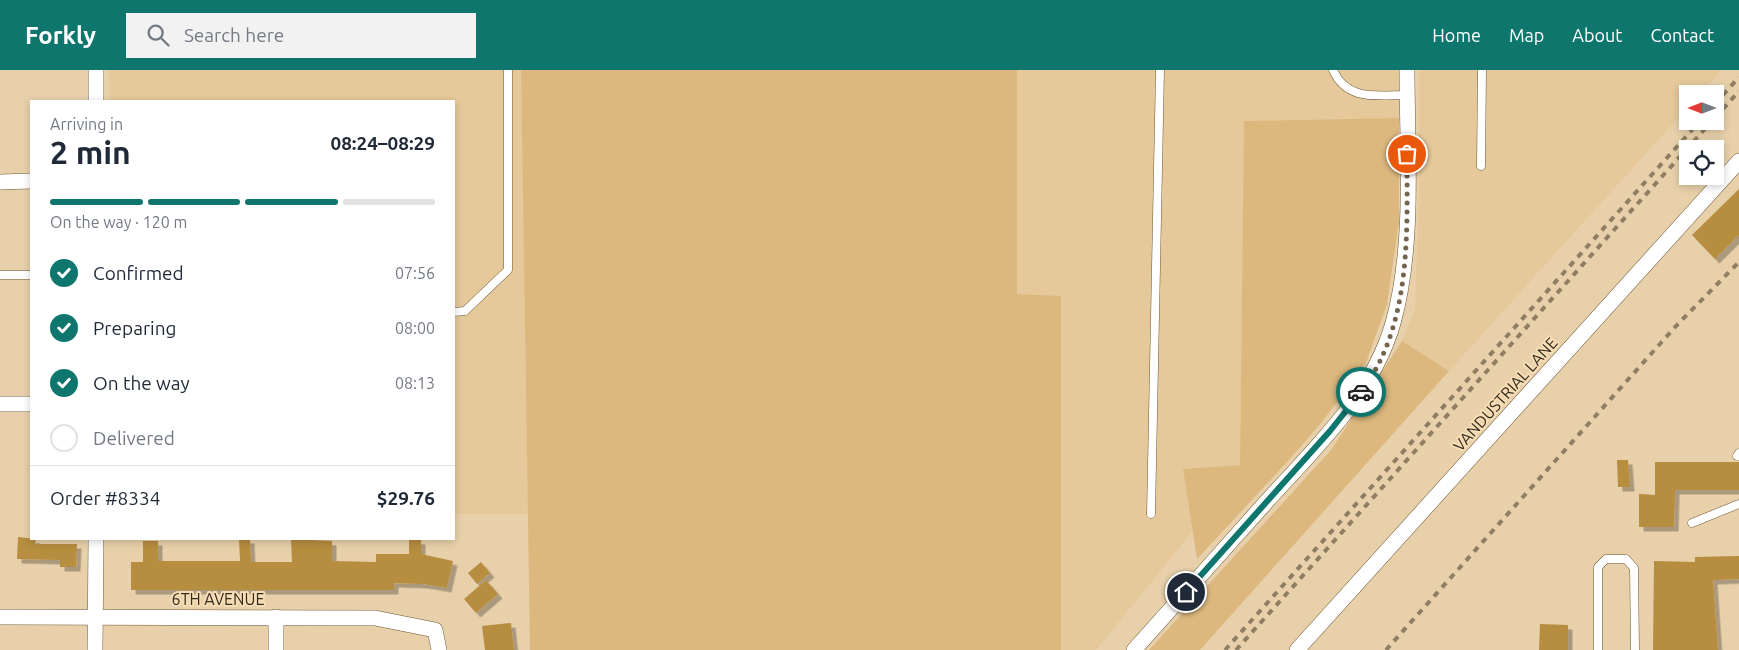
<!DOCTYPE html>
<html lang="en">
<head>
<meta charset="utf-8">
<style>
  :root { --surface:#fff; --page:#f2f2f3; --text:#1f2937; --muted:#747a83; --line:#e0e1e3; --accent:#0f766e }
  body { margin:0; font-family:Ubuntu,sans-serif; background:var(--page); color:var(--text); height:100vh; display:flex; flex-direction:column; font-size:19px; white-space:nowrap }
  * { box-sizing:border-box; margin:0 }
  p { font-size:16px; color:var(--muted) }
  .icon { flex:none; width:28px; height:28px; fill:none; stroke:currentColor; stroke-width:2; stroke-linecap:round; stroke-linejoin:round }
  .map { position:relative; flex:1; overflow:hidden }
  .drawer { position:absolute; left:30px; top:30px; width:425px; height:440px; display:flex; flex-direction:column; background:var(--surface); border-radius:0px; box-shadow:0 2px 8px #0003 }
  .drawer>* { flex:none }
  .needle { width:32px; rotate:270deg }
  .fabs { position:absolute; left:1679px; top:15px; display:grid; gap:10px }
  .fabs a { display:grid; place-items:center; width:45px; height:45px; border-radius:0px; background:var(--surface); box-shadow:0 2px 8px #0003; font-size:25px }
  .pin { position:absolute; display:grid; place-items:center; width:42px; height:42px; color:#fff; margin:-21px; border:2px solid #fff; border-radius:50%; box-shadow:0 1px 5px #0007 }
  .courier { position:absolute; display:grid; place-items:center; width:50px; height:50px; margin:-25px; border:4px solid #0f766e; border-radius:50%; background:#fff; color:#222; box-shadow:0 1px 6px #0007 }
  .head em { font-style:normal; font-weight:700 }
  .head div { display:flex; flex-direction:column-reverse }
  .head { display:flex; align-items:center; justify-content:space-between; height:85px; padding:0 20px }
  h1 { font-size:32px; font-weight:700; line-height:38px }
  .bar { display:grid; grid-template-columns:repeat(4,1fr); gap:8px 5px; align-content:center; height:60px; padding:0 20px }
  .bar i { height:6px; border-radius:4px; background:var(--line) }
  .bar .selected { background:var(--accent) }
  .bar p { grid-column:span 4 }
  .line { display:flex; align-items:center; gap:12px; padding:0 20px; border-top:1px solid var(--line) }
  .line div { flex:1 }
  ol { padding:0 20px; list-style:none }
  li { display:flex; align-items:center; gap:15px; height:55px }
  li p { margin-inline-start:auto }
  li .icon { padding:5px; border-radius:50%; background:var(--accent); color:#fff; stroke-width:4 }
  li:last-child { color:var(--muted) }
  li i { width:28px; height:28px; border:2px solid var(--line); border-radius:50% }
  header { display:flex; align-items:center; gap:30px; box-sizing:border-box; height:70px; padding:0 25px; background:var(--accent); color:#fff }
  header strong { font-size:24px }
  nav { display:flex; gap:28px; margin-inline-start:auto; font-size:18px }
  .search { width:350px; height:45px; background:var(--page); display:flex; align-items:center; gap:12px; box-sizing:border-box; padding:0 18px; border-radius:0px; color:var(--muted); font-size:19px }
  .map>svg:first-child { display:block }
</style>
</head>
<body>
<header>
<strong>Forkly</strong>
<div class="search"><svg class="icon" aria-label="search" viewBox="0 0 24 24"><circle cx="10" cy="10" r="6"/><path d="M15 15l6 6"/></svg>Search here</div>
<nav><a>Home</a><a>Map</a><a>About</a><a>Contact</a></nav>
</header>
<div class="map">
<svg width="1739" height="580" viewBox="0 0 1739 580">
  <defs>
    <filter id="shadow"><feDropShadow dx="4.5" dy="4.5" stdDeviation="0" flood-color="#0004"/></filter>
  </defs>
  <rect width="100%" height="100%" fill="#e8d0aa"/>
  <g fill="#e5c99b">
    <polygon points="109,0 521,0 528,444 454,444 454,31 110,31"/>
    <polygon points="1017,0 1399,0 1399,48 1244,51 1240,396 1183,399 1193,461 1096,580 1061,580 1061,226 1017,224"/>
    <polygon points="1419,0 1722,0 1701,24 1688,24 1687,38 1449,301 1402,271 1415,238 1419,123"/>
  </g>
  <g fill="#dcb87e">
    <polygon points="521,0 1017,0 1017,224 1061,226 1061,580 530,580"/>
    <polygon points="1399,48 1399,151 1387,234 1366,293 1322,352 1289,390 1197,489 1183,399 1240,395 1244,51"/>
    <polygon points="1402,271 1449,301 1200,580 1149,580 1331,380"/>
  </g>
  <g fill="#b78d41" filter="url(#shadow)">
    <polygon points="1739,119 1739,165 1715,189 1692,165"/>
    <polygon points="1617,390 1628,390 1630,417 1618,417"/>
    <polygon points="1655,392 1739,392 1739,420 1675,420 1674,457 1639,457 1639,424 1655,425"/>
    <polygon points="18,467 36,469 35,474 77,474 76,497 60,497 60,490 17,489"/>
    <polygon points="239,469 250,469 251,492 292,492 291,469 332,471 332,491 376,492 376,484 409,484 409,469 421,470 421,484 453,491 447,518 424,514 394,513 394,520 131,520 131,492 143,492 143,471 158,471 158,491 240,491"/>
    <polygon points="1739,486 1739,509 1713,510 1718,580 1653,580 1654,491 1695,492 1695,487"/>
    <polygon points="481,492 490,503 477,514 468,503"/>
    <polygon points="486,510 498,524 476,543 464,529"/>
    <polygon points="511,553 514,580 485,580 482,556"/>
    <polygon points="1540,554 1568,555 1568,580 1539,580"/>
  </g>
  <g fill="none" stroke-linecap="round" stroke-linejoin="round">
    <g stroke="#6d5835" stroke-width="9">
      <g id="service">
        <path d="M1333,0C1347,32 1378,25 1407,25"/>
        <polyline points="1481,96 1482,0"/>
        <polyline points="0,205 31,205"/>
        <polyline points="454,242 465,241 508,200 508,0"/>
        <polyline points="1737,386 1739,383"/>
        <polyline points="1151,444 1160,0"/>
        <polyline points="1692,453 1739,434"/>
        <polyline points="1598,580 1598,497 1606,489 1626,489 1634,498 1635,580"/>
      </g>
    </g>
    <g stroke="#6d5835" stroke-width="16">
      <g id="minor">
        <polyline points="96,31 96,0"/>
        <polyline points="0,112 31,111"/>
        <polyline points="0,334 31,334"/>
        <polyline points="0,547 375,548 435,560 439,580"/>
        <polyline points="276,547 276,580"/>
        <polyline points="95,580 96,469"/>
        <path d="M1134,580C1179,530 1223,480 1268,430C1316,377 1373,324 1393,253C1415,175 1407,80 1407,0"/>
        <polyline points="1297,580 1739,91"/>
      </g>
    </g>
    <use href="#service" stroke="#fff" stroke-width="8"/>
    <use href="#minor" stroke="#fff" stroke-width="15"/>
    <g stroke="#8e7e63" stroke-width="4" stroke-dasharray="6 6" stroke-linecap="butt">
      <polyline points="1715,34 1739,7"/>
      <polyline points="1715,48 1739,21"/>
      <polyline points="1225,580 1700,51"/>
      <polyline points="1236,580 1712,51"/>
      <polyline points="1386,580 1676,256 1739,192"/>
    </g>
  </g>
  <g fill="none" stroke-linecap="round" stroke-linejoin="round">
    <path stroke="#74654e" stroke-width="5" stroke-dasharray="0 9" d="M1361,322C1412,255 1407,163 1407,84"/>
    <polyline stroke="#0f766e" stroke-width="6" points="1186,522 1330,361 1361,322"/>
  </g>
  <g text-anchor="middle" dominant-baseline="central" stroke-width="4" stroke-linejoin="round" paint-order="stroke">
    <g font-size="16" fill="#352c1d" stroke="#f6ddb6">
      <text transform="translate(1505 324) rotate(-48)">VANDUSTRIAL LANE</text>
      <text x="218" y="529">6TH AVENUE</text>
    </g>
  </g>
</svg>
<div class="fabs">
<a><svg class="needle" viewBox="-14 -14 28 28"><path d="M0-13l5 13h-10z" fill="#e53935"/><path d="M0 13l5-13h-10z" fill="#747a83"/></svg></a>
<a><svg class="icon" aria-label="locate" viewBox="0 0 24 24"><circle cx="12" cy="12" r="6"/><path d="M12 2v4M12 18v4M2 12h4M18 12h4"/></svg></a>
</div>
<div class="pin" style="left:1407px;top:84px;background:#ea580c"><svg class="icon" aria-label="bag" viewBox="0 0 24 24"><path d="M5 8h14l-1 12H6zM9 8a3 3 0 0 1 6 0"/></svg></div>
<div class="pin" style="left:1186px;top:522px;background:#1f2937"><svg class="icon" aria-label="home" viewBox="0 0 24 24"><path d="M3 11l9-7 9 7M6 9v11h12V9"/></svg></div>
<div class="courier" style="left:1361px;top:322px"><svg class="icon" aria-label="car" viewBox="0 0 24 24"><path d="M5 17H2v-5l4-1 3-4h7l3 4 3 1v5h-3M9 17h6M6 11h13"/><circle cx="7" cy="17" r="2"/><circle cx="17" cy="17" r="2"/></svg></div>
<section class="drawer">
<div class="head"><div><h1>2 min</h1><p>Arriving in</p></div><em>08:24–08:29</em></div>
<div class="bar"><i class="selected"></i><i class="selected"></i><i class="selected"></i><i></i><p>On the way · 120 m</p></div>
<ol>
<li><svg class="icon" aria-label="check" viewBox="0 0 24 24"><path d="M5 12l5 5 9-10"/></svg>Confirmed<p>07:56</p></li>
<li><svg class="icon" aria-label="check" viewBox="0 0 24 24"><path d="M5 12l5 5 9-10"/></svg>Preparing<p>08:00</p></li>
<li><svg class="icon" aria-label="check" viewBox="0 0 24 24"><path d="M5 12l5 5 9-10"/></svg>On the way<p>08:13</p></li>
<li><i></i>Delivered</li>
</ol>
<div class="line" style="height:65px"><div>Order #8334</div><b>$29.76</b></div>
</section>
</div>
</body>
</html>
